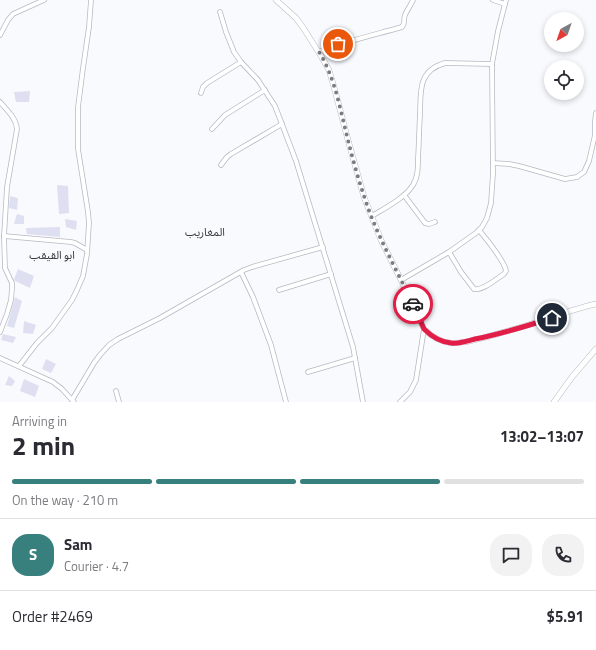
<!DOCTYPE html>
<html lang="en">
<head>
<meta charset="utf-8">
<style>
  :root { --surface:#fff; --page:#f2f2f3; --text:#2b2b33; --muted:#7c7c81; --line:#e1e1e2; --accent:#37807e }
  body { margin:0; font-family:"Titillium Web","Noto Sans Arabic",sans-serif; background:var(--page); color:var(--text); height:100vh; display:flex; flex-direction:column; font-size:15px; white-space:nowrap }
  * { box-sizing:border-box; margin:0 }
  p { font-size:13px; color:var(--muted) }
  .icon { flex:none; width:22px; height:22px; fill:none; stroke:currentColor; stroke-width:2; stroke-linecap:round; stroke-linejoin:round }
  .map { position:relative; height:402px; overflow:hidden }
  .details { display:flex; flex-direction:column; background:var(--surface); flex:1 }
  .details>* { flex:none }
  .needle { width:26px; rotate:220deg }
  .tools { position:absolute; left:544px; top:12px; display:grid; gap:8px }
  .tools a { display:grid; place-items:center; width:40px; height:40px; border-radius:50%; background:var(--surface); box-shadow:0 2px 6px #0003; font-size:20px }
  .pin { position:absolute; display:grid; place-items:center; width:34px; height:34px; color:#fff; margin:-17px; border:2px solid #fff; border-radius:50%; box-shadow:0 1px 4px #0007 }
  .courier { position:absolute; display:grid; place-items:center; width:40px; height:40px; margin:-20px; border:3px solid #e11d48; border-radius:50%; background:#fff; color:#222; box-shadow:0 1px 5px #0007 }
  .overview em { font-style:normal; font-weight:700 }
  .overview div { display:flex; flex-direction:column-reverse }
  .overview { display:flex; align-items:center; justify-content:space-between; height:68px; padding:0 12px }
  h1 { font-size:26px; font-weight:700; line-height:30px }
  .bar { display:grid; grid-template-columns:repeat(4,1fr); gap:6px 4px; align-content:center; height:48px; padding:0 12px }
  .bar i { height:5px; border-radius:3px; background:var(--line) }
  .bar .selected { background:var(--accent) }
  .bar p { grid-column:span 4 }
  .line { display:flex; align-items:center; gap:10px; padding:0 12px; border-top:1px solid var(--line) }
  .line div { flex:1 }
  .round { display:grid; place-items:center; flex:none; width:42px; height:42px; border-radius:16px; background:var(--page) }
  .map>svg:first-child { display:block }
</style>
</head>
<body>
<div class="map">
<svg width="596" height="402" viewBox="0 0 596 402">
  <rect width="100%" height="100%" fill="#f9fafe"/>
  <g fill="#dedff0">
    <polygon points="30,91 29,102 16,102 14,92"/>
    <polygon points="57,185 68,186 69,213 59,214"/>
    <polygon points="10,196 18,198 17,210 9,208"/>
    <polygon points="17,214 24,216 24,224 14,224"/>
    <polygon points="65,219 77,221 76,230 66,227"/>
    <polygon points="60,227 60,237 27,234 26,228"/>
    <polygon points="18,269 34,276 30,288 15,281 14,279"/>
    <polygon points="15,297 22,301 14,328 7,326"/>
    <polygon points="24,321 36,325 33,334 23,333"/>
    <polygon points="3,334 16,337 13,343 1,340"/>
    <polygon points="46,359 56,364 51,373 42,369"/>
    <polygon points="9,376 15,381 12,386 5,385"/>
    <polygon points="24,379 39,386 35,397 20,391"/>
  </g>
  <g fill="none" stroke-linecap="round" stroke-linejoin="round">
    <g stroke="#b6b9c1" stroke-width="5.5">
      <g id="minor">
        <polyline points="493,0 505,4"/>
        <polyline points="220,12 226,32 234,52 241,62 258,80 275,106 296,161 353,347 363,402"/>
        <polyline points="0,35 8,20 13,14 44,0"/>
        <path d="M319,52C346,41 374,35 402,27C406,22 403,20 405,15C407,10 411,5 413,0"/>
        <polyline points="201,93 203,87 207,83 241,62"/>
        <path d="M0,102C7,110 16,118 17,129L7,187L4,236L5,268L12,283V288L11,300L7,314L0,332"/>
        <polyline points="212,129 225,115 265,90"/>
        <polyline points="493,163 509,164 519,166 565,179 577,177 584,172 589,161 595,135 595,121 596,113"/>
        <polyline points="221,165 227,157 231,154 282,124"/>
        <polyline points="404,195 425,223 429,224 435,222"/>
        <path d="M372,216C385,208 405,198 413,185C418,177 418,167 418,158C419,144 419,130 420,115C421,92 417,71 445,63L492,64"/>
        <polyline points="4,236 71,242 75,243 87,250"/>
        <path d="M449,252L461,272L474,289C483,291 496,279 504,274L506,271C505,261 486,239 479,230"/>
        <polyline points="241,272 253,297 271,345 286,402"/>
        <polyline points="401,280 449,252 476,233 482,227 487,218 491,203 493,173 492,64 498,31 506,0"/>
        <polyline points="279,290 331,274"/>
        <polyline points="0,358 53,382 62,389 74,402"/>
        <polyline points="19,366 37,343 52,328 72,300 77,290 83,276 87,254 89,223 88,212 78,149 78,107 83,68 89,27 91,0"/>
        <polyline points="308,372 355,358"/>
        <polyline points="116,391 119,402"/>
        <polyline points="72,400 94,363 100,355 109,345 118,339 160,318 244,270 252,267 323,247"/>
        <polyline points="400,402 410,392 416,380 424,329"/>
      </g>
    </g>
    <g stroke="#b6b9c1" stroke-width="6">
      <g id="tertiary">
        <path d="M276,0L296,18L304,29L321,56L329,70L334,87L348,140L364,197L381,240L401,280L424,329C431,336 441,342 451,343C462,344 479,339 490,336C507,331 524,327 540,321C559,315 577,308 596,304"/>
        <polyline points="554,402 572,377 596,349"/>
      </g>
    </g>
    <use href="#minor" stroke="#fff" stroke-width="4"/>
    <use href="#tertiary" stroke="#fff" stroke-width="5"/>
  </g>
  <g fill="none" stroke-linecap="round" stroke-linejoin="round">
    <path stroke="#7c7d81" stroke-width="4" stroke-dasharray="0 7.2" d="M338,44L319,52C334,76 339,104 346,132C351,153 357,175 364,196C376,234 396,269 413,304"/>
    <path stroke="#e11d48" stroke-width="5" d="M413,304L424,329C431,336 441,342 451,343C459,344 468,341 475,339C501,334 527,326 552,318"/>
  </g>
  <g text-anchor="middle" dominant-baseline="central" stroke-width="3.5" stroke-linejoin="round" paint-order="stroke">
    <g font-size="11" fill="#393a3e" stroke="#f9fafe">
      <text x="205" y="232">المغاريب</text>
      <text x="52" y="255">ابو القيقب</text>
    </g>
  </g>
</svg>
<div class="tools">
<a><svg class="needle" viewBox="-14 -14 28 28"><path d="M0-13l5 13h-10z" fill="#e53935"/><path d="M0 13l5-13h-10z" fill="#7c7c81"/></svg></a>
<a><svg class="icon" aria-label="locate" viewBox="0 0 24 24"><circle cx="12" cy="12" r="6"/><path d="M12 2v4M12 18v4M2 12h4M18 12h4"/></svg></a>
</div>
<div class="pin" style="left:338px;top:44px;background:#ea580c"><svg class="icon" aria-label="bag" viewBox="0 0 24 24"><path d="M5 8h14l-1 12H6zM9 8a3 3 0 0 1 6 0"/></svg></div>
<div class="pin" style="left:552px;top:318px;background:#1f2937"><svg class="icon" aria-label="home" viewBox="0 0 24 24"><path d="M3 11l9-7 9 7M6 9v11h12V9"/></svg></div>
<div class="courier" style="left:413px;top:304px"><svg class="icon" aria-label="car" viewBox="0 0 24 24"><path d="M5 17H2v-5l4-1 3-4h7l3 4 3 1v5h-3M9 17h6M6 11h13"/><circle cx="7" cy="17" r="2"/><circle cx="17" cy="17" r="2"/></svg></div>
</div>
<section class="details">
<div class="overview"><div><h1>2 min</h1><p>Arriving in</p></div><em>13:02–13:07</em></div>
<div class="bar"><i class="selected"></i><i class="selected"></i><i class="selected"></i><i></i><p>On the way · 210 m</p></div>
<div class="line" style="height:72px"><b class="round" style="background:var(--accent);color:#fff">S</b><div><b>Sam</b><p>Courier · 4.7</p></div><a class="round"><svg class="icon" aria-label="chat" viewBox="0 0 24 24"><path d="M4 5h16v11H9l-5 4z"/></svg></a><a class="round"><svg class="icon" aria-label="phone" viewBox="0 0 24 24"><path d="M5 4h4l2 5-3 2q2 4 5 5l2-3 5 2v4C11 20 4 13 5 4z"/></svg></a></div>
<div class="line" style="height:52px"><div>Order #2469</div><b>$5.91</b></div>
</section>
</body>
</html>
